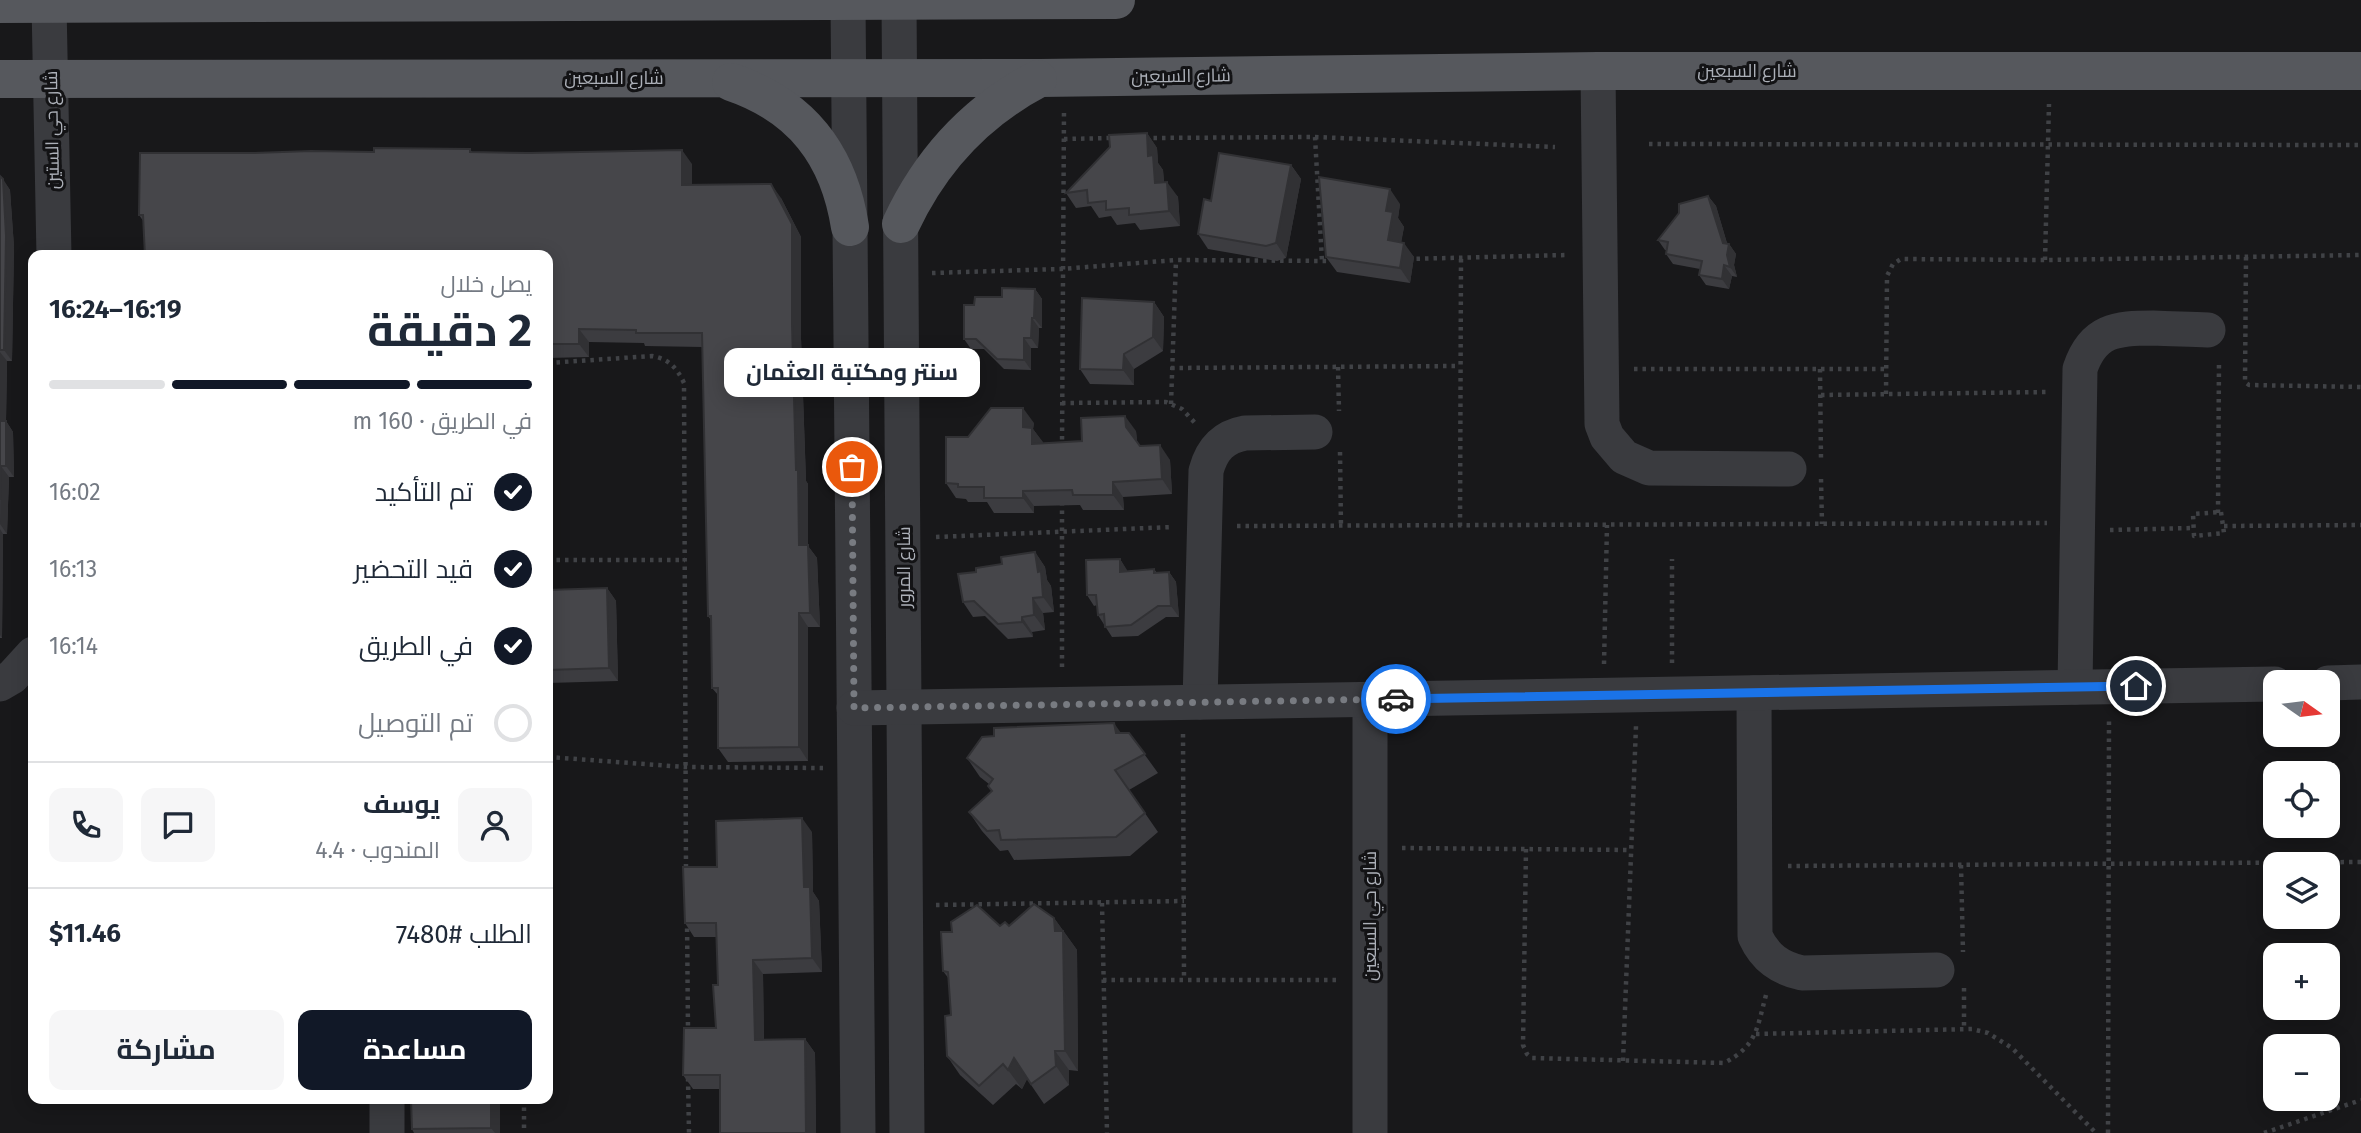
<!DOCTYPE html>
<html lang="ar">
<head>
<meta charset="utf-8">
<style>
  :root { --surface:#fff; --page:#f6f6f7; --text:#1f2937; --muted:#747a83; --line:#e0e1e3; --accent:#111827 }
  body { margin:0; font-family:"Fira Sans",Cairo,sans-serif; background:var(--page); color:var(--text); direction:rtl; height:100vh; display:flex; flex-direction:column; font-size:26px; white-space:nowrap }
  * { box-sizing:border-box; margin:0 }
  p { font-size:23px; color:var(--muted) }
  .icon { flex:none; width:38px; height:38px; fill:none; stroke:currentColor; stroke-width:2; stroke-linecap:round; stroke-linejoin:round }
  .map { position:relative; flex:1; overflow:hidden; direction:ltr }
  .details { position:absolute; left:28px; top:250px; width:525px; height:854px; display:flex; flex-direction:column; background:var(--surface); border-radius:14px; box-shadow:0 4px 18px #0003; direction:rtl }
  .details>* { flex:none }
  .needle { width:46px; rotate:104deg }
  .tools { position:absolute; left:2263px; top:670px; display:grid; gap:14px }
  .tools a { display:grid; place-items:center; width:77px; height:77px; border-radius:14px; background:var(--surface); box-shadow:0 4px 18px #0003; font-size:35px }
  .pin { position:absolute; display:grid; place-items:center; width:60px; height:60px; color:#fff; margin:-30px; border:4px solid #fff; border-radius:50%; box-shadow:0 2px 7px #0007 }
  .courier { position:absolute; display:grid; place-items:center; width:70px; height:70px; margin:-35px; border:5px solid #1a73e8; border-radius:50%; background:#fff; color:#222; box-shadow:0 2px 9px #0007 }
  .bubble { position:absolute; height:49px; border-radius:14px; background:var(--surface); box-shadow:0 4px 18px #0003; font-size:23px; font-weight:700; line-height:49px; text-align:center; direction:rtl }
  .headline em { font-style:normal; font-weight:700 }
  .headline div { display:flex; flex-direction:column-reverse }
  .headline { display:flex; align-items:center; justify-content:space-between; height:119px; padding:0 21px }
  h1 { font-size:46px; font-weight:700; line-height:52px }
  .bar { display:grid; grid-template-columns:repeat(4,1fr); gap:10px 7px; align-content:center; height:84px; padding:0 21px }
  .bar i { height:9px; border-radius:5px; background:var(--line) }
  .bar .current { background:var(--accent) }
  .bar p { grid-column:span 4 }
  .line { display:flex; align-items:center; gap:18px; padding:0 21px; border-top:2px solid var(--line) }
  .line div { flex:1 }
  .round { display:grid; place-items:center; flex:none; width:74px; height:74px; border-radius:14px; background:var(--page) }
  ol { padding:0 21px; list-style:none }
  li { display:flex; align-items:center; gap:21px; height:77px }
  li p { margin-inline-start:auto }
  li .icon { padding:7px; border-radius:50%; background:var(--accent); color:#fff; stroke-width:4 }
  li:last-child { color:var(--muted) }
  li i { width:38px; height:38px; border:4px solid var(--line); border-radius:50% }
  .button { display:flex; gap:14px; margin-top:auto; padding:14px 21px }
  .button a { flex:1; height:80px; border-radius:14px; background:var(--accent); color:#fff; font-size:28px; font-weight:700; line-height:80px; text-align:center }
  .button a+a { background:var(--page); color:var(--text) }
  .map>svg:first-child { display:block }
</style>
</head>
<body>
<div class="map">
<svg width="2361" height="1133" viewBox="0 0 2361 1133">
  <rect width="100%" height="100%" fill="#18181a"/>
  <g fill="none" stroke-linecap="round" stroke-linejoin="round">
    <g stroke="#404246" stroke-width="4.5" stroke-dasharray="3.5 5" stroke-linecap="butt">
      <polyline points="1315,137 1322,261"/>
      <polyline points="1145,138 1315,137 1555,147"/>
      <polyline points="1064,139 1112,138"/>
      <polyline points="1649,144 2361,145"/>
      <polyline points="2246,257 2245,382 2249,385 2361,387"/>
      <polyline points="1408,259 1567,255"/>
      <polyline points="2045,260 2049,104"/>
      <polyline points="932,273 1061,269 1176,260 1333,261"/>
      <path d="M548,363L652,356C669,359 677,368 684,383L686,873"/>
      <polyline points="1338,367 1339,411"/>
      <polyline points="1171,368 1460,366"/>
      <polyline points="1634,369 1886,369"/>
      <polyline points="1820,369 1821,460"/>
      <polyline points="1886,394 1887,276 1893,264 1901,259 2045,260 2361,255"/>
      <polyline points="1821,395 2047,392"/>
      <polyline points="1062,403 1166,402 1182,409 1196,424"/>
      <polyline points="1171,404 1176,260"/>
      <polyline points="1062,448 1064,110"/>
      <polyline points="1340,452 1341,527"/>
      <polyline points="1821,479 1822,524"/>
      <polyline points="1062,502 1062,672"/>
      <polygon points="2221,512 2224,533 2194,536 2193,514"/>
      <polyline points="2218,513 2219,360"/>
      <polyline points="1237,526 2047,523"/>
      <polyline points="1460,526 1461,258"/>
      <polyline points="2224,526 2361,525"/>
      <polyline points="2110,530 2192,528"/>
      <polyline points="936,537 1172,527"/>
      <polyline points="548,560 685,560"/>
      <polyline points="1672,663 1672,559"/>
      <polyline points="1604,664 1607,525"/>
      <polyline points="1183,734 1184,980"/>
      <polyline points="548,757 685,767 823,768"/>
      <polyline points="1402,848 1631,850"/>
      <path d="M1526,849L1523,1045L1527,1054L1532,1058L1724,1063C1757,1046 1757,1028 1766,995"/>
      <polyline points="1961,865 1963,952"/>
      <polyline points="1788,866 2361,862"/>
      <polyline points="1102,903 1107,1133"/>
      <polyline points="936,905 1184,901"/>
      <polyline points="687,920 688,1031"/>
      <polyline points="1103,980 1338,980"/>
      <polyline points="1964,988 1964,1029"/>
      <polyline points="1756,1034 1972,1029 1988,1033 2012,1048 2096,1133"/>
      <polyline points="1623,1061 1636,726"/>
      <polyline points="688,1078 689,1133"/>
      <polyline points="524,1099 524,1133"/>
      <polyline points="2108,1133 2109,719"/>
      <polyline points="2264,1133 2361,1100"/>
    </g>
    <g stroke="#3a3b3f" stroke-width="35">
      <polyline points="899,1 907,1133"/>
      <polyline points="848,2 858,1133"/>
      <polyline points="49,4 54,256"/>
      <polyline points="1598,71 1602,424 1607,437 1624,457 1649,468 1789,469"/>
      <polyline points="2328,683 2361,682"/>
      <polyline points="0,684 12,677 33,654"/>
      <path d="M2075,687L2080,369C2093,330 2116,328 2153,328C2172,329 2190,329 2208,330"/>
      <path d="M1754,693L1755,936C1765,958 1780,968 1802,973L1937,970"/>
      <polyline points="1370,699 1370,1133"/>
      <path d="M1200,702L1206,471C1212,449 1223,437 1245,433L1315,432"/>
      <polyline points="854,708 2275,684"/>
      <polyline points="387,1099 387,1133"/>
    </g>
    <g stroke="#56585d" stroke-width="38">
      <polyline points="0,4 1116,0"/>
      <polyline points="0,79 1040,78 1598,71 2361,71"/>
      <path d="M731,82C802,106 839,155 850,227"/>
      <path d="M901,224C931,160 975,112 1038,79"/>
    </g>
  </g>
  <g fill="#3c3c40">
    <polygon points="1147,133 1157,148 1158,163 1163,170 1164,182 1178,197 1180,226 1140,230 1135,223 1117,225 1111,216 1099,218 1091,206 1076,208 1066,193"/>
    <polygon points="470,149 472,152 692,164 692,185 781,198 801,237 801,338 806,481 808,484 808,546 817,558 820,627 808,627 808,761 728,762 718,748 718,695 712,688 711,620 708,616 702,347 645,346 644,343 589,342 589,357 548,358 548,256 144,222 139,215 254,153 374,152"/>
    <polygon points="1291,165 1301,179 1286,258 1277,261 1208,249 1198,234 1211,201"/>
    <polygon points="0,176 10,190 14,247 12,361 7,361 6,421 13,432 14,477 9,477 7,534 3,534 2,638 0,638"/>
    <polygon points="1708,196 1716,206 1727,243 1729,244 1736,254 1734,265 1737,277 1732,276 1729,289 1706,285 1699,275 1700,269 1673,264 1666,254 1666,250 1665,250 1658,240 1679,213"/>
    <polygon points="1400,204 1398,218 1404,227 1401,242 1414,257 1410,283 1337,272 1326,257"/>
    <polygon points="1035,289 1042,299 1042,328 1039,328 1038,348 1031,348 1031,370 1004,369 984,349 971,349 964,339 974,305"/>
    <polygon points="1154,302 1164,317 1163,351 1134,369 1134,385 1090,384 1080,369"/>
    <polygon points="1034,423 1033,429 1043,443 1082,441 1136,431 1137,441 1140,446 1170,460 1172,494 1123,497 1124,510 1083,510 1080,505 1034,506 1034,513 994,513 987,502 968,502 966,499 956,498 946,483 968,437"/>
    <polygon points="1035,552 1045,567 1047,580 1051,586 1054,612 1043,613 1045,630 1032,632 1033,637 1008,639 985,616 973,617 963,602 976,572"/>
    <polygon points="1120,559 1127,571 1154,569 1157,573 1169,572 1176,582 1179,617 1166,617 1138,636 1112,637 1098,615 1097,605 1094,606 1087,595"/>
    <polygon points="607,588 616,601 618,681 548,683 548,590"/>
    <polygon points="1121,733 1129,733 1158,773 1129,790 1158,832 1130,856 1014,860 1008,850 1000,851 982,831 969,812 992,792 988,786 989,784 980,777 967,758"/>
    <polygon points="812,832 813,892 819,901 822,972 763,974 764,1040 805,1039 815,1053 816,1133 720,1133 720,1089 693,1089 683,1075 716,1028 718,985 717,937 694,937 685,923 717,867"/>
    <polygon points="1054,918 1077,950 1078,1071 1069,1070 1069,1085 1044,1104 1027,1079 1022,1089 1016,1084 993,1105 960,1075 947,1056 951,1015 949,979 943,971 952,932 1009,926"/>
    <polygon points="500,1099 500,1133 414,1133 412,1129"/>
  </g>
  <g fill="#313134">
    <polygon points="1147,133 1157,148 1158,163 1163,170 1165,198 1155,183 1148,156"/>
    <polygon points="682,150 692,164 692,199 682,185"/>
    <polygon points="1291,165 1301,179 1286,258 1276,243"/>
    <polygon points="3,179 10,190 14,247 12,361 4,350"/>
    <polygon points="1167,182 1178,197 1180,226 1169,211"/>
    <polygon points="771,184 781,198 801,237 801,338 806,481 808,484 808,546 817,558 820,627 810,613 799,545 796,470"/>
    <polygon points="1390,189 1400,204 1398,218 1404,227 1399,255 1388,240 1386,211"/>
    <polygon points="1708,196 1716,206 1728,247 1729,244 1736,254 1734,265 1737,277 1730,267"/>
    <polygon points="1404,243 1414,257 1410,283 1400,268"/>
    <polygon points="1724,265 1732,276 1729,289 1722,279"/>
    <polygon points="1035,289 1042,299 1042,328 1034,318"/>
    <polygon points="1154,302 1164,317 1163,351 1153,337"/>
    <polygon points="1032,318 1039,328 1038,348 1031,338"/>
    <polygon points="579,329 589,342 589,357 579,344"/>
    <polygon points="1024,338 1031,348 1031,370 1024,360"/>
    <polygon points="0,352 7,361 6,421 13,432 14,477 6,466 0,424"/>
    <polygon points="1124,354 1134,369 1134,385 1123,370"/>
    <polygon points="1023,408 1034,423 1033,429 1043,442 1043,459 1023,427"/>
    <polygon points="1125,416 1136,431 1137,442 1126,427"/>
    <polygon points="1160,445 1170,460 1172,494 1162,479"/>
    <polygon points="1,466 9,477 7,534 0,524"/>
    <polygon points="1113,482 1123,497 1124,510 1113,495"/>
    <polygon points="1023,491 1034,506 1034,513 1023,498"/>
    <polygon points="0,529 3,534 2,638 0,635"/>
    <polygon points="1035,552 1045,567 1047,580 1051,586 1054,612 1043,597"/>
    <polygon points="1120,559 1127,570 1128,582 1120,572"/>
    <polygon points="1169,572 1176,582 1179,617 1171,606"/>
    <polygon points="607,588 616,601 618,681 609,668"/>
    <polygon points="1033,598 1043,613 1045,630 1034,615"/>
    <polygon points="799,613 808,627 808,761 799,747"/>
    <polygon points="1022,617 1032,632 1033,637 1022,622"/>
    <polygon points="1114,723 1128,743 1116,733"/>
    <polygon points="802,818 812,832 813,892 819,901 822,972 812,958 804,887"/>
    <polygon points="1054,918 1077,950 1078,1071 1065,1051"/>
    <polygon points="753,960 763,974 764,1054 755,1040"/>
    <polygon points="805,1039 815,1053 816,1133 806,1133"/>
    <polygon points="1055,1051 1069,1070 1069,1085 1056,1066"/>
    <polygon points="1014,1058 1028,1077 1022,1089 1008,1070"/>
    <polygon points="491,1099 500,1099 500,1133 495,1133 491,1128"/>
  </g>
  <g fill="#46464a" stroke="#313134" stroke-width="2">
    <polygon points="1147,133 1148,156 1153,155 1155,183 1167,182 1169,211 1129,215 1129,208 1106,210 1106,201 1088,203 1087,190 1066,193 1110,147 1109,135"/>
    <polygon points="374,148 470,149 470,152 529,153 682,150 682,185 771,184 792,224 792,324 796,470 798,470 799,545 808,545 810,613 799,613 799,747 718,748 718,688 712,688 711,616 708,616 702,333 636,333 636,330 579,329 579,344 548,344 548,256 145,256 143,215 139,215 140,153 254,153 311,151 374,152"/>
    <polygon points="1219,153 1291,165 1276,243 1266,246 1198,234 1204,199 1211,201"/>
    <polygon points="0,176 3,179 6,236 4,350 0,350"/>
    <polygon points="1319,177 1390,189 1386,211 1393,212 1388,240 1404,243 1400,268 1326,257"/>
    <polygon points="1708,196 1723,243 1729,244 1727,255 1730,267 1724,265 1722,279 1699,275 1702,261 1666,254 1668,242 1658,240 1679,213 1679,204"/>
    <polygon points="1002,288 1035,289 1034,318 1032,318 1031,338 1024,338 1024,360 997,359 976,339 964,339 964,305 974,305 975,297 1002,297"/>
    <polygon points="1082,298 1154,302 1153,337 1124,354 1123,370 1080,369"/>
    <polygon points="991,408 1023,408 1023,427 1032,428 1032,444 1082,441 1081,418 1125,416 1126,427 1140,446 1160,445 1162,479 1113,482 1113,495 1073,495 1072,490 1023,491 1023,498 984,498 984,487 958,487 958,484 946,483 946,437 968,437"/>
    <polygon points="0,421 6,421 6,466 1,466 0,500"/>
    <polygon points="1035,552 1038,572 1041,571 1043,597 1033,598 1034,615 1022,617 1022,622 998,624 974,601 963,602 958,574 976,572 976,568 1002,564 1001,557"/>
    <polygon points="1120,559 1120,572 1154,569 1154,573 1169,572 1171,606 1158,606 1131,625 1105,627 1104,614 1098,615 1096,595 1087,595 1086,560"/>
    <polygon points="607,588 609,668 548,670 548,590"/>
    <polygon points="1114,723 1116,733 1129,733 1145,754 1115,770 1145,813 1116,837 1001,840 999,830 987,831 969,812 992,791 988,786 993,779 967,758 982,737 994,736 994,728"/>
    <polygon points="802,818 804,887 810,887 812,958 753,960 755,1040 805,1039 806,1133 720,1133 720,1075 683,1075 684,1028 716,1028 713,985 718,985 716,923 685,923 683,867 717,867 716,821"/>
    <polygon points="1034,904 1054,918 1055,931 1063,931 1065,1051 1055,1051 1056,1066 1031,1084 1014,1058 1008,1070 1003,1064 979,1086 947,1056 945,1016 951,1015 948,972 943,971 941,932 952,932 951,922 977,905 1000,926 1005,922 1009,926"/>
    <polygon points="411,1099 491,1099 491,1128 412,1129"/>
  </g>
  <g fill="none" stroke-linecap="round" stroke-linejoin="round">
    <polyline stroke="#787b81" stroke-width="7" stroke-dasharray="0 12.6" points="852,467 854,708 1396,699"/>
    <polyline stroke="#1a73e8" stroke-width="9" points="1396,699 2136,686"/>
  </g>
  <g text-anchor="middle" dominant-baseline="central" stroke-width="6" stroke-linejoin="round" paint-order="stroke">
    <g font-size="18" fill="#acb0b8" stroke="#131315">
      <text x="1747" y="71">شارع السبعين</text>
      <text transform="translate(1181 76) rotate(-1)">شارع السبعين</text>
      <text x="614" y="78">شارع السبعين</text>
      <text transform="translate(52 130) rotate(-91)">شارع حي الستين</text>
      <text transform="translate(904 567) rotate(-90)">شارع المرور</text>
      <text transform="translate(1370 916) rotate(-90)">شارع حي السبعين</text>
    </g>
  </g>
</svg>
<div class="tools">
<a><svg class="needle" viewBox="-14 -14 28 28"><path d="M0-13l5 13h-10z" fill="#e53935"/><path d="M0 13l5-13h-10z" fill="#747a83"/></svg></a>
<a><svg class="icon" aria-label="locate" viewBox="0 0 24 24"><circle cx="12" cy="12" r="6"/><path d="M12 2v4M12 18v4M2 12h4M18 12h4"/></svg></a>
<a><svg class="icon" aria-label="layers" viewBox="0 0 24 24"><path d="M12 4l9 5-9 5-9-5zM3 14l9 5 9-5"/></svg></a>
<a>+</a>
<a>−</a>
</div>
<div class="pin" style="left:852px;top:467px;background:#ea580c"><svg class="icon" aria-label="bag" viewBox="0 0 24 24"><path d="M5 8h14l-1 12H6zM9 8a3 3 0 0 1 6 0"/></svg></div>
<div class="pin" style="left:2136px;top:686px;background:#1f2937"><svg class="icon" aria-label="home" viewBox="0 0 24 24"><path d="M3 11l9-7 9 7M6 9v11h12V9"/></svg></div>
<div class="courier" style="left:1396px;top:699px"><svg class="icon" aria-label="car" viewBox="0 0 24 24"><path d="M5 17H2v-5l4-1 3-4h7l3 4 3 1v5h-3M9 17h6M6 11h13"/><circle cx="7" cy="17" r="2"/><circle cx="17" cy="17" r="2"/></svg></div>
<div class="bubble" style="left:724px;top:348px;width:256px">سنتر ومكتبة العثمان</div>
<section class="details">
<div class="headline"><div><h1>2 دقيقة</h1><p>يصل خلال</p></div><em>16:19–16:24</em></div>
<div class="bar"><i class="current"></i><i class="current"></i><i class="current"></i><i></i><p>في الطريق · 160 m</p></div>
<ol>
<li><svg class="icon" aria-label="check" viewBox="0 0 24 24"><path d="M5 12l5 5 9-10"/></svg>تم التأكيد<p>16:02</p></li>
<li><svg class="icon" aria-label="check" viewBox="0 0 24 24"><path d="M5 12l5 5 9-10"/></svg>قيد التحضير<p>16:13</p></li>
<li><svg class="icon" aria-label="check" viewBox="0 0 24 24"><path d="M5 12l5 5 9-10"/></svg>في الطريق<p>16:14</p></li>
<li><i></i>تم التوصيل</li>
</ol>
<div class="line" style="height:126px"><a class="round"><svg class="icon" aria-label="person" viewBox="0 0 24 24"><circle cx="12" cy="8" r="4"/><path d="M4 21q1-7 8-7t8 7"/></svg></a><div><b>يوسف</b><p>المندوب · 4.4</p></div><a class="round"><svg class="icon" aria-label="chat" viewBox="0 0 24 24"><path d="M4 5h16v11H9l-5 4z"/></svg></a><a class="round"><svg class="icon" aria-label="phone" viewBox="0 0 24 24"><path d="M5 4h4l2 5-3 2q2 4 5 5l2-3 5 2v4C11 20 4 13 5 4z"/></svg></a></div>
<div class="line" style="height:91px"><div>الطلب #7480</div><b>$11.46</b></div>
<div class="button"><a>مساعدة</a><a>مشاركة</a></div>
</section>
</div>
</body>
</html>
